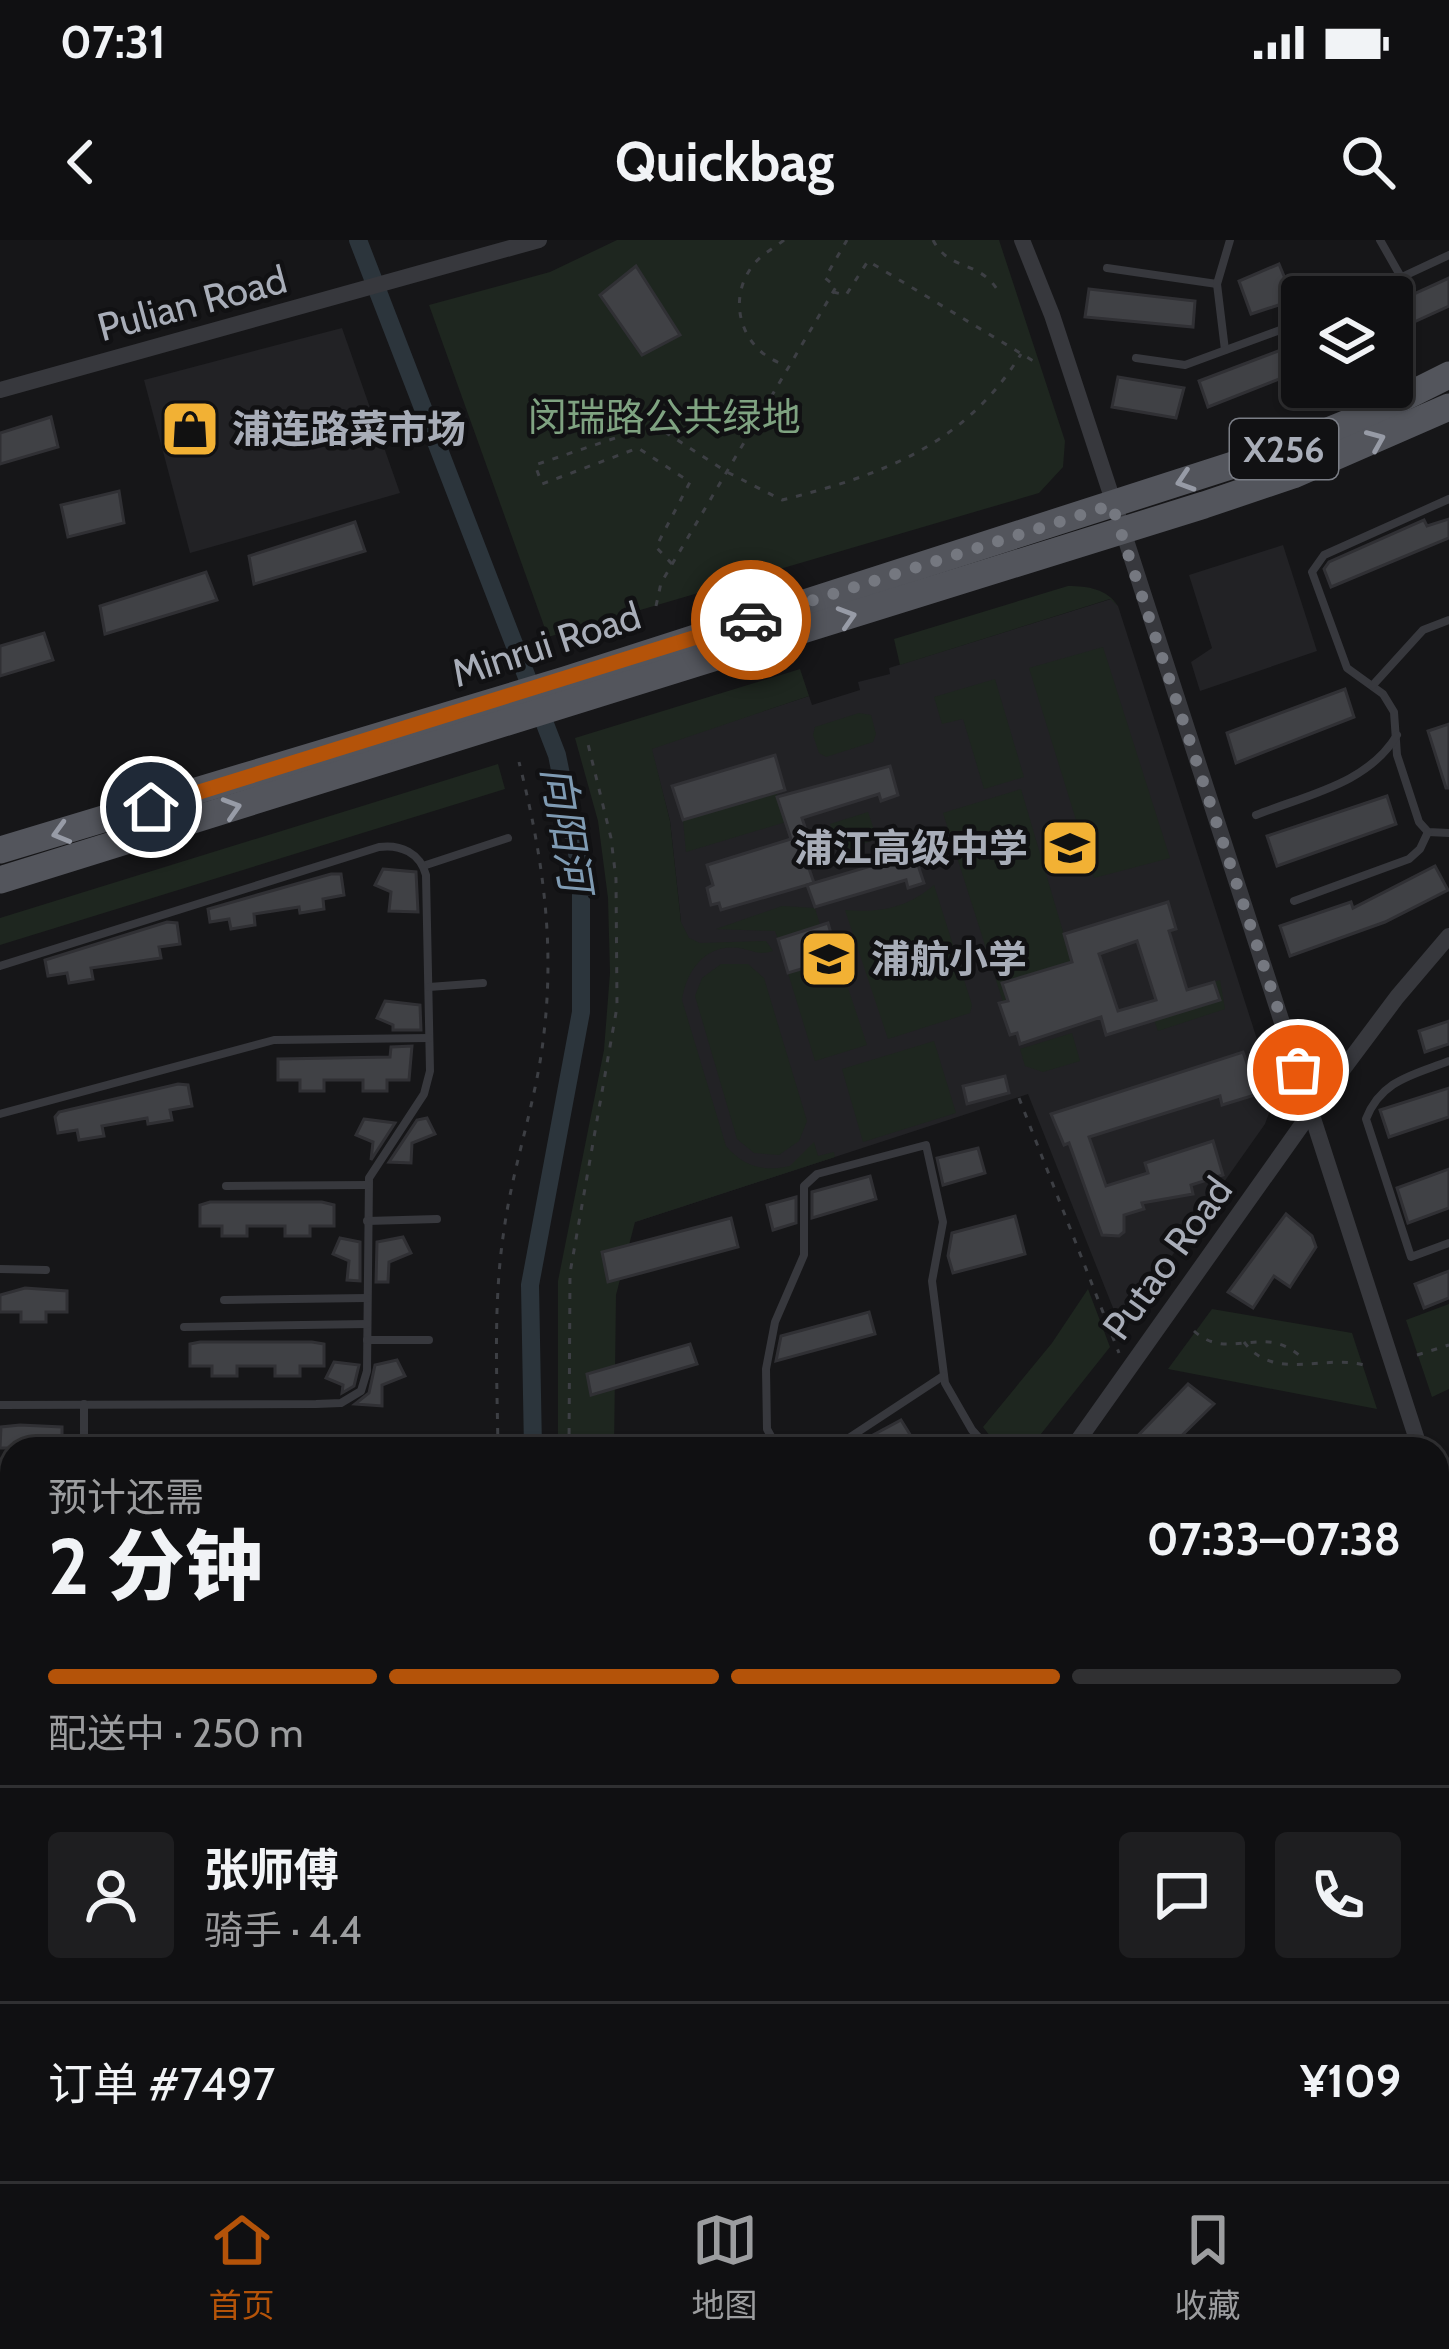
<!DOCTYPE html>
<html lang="zh">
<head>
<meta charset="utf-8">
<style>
  :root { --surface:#101012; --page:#1e1e20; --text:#f1f3f6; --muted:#9c9d9f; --line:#303032; --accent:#b45309 }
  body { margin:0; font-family:Cabin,"Noto Sans SC",sans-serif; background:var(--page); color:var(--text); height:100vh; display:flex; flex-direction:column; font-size:45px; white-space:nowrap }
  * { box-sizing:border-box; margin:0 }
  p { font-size:39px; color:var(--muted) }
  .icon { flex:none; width:66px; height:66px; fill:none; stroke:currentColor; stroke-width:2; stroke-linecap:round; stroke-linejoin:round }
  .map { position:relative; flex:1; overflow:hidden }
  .drawer { position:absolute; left:0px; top:1197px; width:1449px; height:744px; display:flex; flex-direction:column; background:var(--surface); border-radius:36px 36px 0 0; box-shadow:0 3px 9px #0004,0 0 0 3px var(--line) }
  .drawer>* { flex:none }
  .controls { position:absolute; left:1281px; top:36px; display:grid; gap:24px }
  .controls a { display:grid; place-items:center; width:132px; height:132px; border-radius:12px; background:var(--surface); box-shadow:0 3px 9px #0004,0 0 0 3px var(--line); font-size:60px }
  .pin { position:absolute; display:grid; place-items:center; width:102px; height:102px; color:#fff; margin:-51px; border:6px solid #fff; border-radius:50%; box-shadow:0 3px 12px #0007 }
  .courier { position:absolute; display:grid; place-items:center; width:120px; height:120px; margin:-60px; border:9px solid #b45309; border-radius:50%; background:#fff; color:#222; box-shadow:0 3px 15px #0007 }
  .headline em { font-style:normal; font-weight:800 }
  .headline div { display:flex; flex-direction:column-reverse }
  .headline { display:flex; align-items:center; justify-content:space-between; height:204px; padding:0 48px }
  h1 { font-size:78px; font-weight:800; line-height:90px }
  .bar { display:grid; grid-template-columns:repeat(4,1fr); gap:18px 12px; align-content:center; height:144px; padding:0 48px }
  .bar i { height:15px; border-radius:9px; background:var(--line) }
  .bar .on { background:var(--accent) }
  .bar p { grid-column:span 4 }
  .line { display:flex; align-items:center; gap:30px; padding:0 48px; border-top:3px solid var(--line) }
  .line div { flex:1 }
  .round { display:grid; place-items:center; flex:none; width:126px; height:126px; border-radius:12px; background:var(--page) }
  .status { display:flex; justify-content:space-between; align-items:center; height:84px; padding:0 60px; background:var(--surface); direction:ltr }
  .status svg { height:33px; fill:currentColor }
  header { display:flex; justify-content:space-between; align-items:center; height:156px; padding:0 48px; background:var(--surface); font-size:54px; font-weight:800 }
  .tab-bar { display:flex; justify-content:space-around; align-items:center; height:168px; border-top:3px solid var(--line); background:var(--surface); font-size:33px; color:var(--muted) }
  .tab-bar a { display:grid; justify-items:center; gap:6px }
  .tab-bar .on { color:var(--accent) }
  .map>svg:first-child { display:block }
</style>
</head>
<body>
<div class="status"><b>07:31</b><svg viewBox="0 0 49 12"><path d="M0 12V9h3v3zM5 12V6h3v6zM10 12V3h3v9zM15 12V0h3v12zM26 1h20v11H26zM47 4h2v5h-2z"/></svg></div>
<header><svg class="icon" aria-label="back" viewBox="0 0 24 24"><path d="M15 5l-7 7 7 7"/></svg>Quickbag<svg class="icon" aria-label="search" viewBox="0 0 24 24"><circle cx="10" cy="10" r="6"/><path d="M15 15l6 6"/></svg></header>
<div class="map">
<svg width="1449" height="1941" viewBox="0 0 1449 1941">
  <rect width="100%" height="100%" fill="#161618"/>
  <g fill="#222225">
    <polygon points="342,88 400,253 190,313 144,140"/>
    <polygon points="1283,305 1317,411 1200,451 1191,422 1212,408 1189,335"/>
    <polygon points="1111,359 1118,366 1272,846 1272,865 1265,884 1121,1088 1028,854 635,982 681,682 670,581 651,508 809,456 812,465 860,450 858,442 890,434 889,428"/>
    <polygon points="476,1194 476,1209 239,1209 239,1196"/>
  </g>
  <g fill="#1e261f">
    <polygon points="617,0 999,0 1065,201 1063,227 1039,253 548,397 429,65 550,32"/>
    <path d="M1068,346C1088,346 1107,349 1118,366L1110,359L900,425L894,399Z"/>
    <polygon points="1103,407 1170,618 1094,638 1029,428"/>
    <path d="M800,429L809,456L652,509L670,581L681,682L689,698L700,703L766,701L773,711C759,715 757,712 744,709C708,701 687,728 682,760L726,906C744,927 764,932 790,926L814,902L818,916L834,912L835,917L635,982L616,1055L614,1209H558V1041L604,810L610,733L608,658L598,581L575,498Z"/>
    <polygon points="995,439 1024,537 984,549 963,479 942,484 934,457"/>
    <polygon points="859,473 871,475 876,494 873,502 826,517 819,513 813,495 815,487"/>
    <polygon points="498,524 505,549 0,705 0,678"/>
    <polygon points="1021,549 1072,722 1003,743 1008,761 1003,762 943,573"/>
    <polygon points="776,552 786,582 686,612 683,580"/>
    <polygon points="868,572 877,599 839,612 830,584"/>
    <path d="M934,645L972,765L970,773L888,799L845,670C880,673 907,668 934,645Z"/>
    <polygon points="782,666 815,668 820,685 778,699 775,691 716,689"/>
    <polygon points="838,718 867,805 815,821 788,733"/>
    <polygon points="721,724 748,724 764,738 807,881 799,901 779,915 754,913 737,899 695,756 702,738"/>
    <polygon points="1220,740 1225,769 1158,791 1154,780 1220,759 1214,742"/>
    <polygon points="1072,793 1080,821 1043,832 1025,826 1020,809"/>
    <polygon points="934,801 956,873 863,902 842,829"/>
    <polygon points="1088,1049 1110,1107 1029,1209 1000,1209 983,1187 1052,1103"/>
    <polygon points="1449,1064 1449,1149 1432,1157 1406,1080"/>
    <polygon points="1212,1069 1352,1093 1377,1169 1168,1129"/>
  </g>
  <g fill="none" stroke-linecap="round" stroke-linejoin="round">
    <g stroke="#2c353c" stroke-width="18">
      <polyline points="358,0 557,515 581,633 581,772 530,1045 533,1209"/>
      <polyline points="601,1929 603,1941"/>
    </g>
    <g stroke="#2c353c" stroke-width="30">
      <polyline points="1437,1699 1449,1695"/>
      <polyline points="675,1941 713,1929"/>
    </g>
  </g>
  <g fill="#404145" stroke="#303034" stroke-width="3" fill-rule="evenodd">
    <polygon points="1279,24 1294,60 1251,74 1239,41"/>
    <polygon points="636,26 680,95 642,115 600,55"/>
    <polygon points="1449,38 1449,66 1392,92 1392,64"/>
    <polygon points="1089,49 1195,61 1193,87 1085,77"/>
    <polygon points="1302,102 1302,130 1208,167 1199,141"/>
    <polygon points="1118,137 1184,148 1176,178 1112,167"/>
    <polygon points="51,177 58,207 0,224 0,193"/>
    <polygon points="119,251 124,283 68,297 61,265"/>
    <polygon points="1449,279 1449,298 1331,347 1324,329 1329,322 1424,280 1427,286"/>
    <polygon points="355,282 365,311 254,344 249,316"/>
    <polygon points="206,332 217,360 105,394 100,366"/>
    <polygon points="44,393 53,420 0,436 0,406"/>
    <polygon points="1345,449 1354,477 1236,523 1227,493"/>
    <polygon points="1449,484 1449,548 1446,548 1428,491"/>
    <polygon points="775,515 785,550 683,580 672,546"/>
    <polygon points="890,526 898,555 881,561 879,554 802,578 814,614 805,617 814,643 721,670 719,663 711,665 707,648 713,645 707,625 791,599 777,557"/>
    <polygon points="1387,556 1396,584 1277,626 1267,596"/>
    <polygon points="914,613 924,643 908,648 906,640 815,667 807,645"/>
    <polygon points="1435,626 1448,650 1385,682 1290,716 1280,686 1351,662 1353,668"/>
    <polygon points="383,629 416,632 418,672 389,671 391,652 375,645"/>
    <polygon points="331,634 341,634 344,655 323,659 324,669 300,673 299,667 254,674 255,685 231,689 229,679 210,682 208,669"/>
    <path d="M1168,662L1176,689L1169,691L1187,750L1214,742L1220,760L1106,795L1101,777L1020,804L1017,793L1010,795L999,763L1008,761L1002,743L1072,722L1064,694ZM1137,701L1156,760L1118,771L1099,714Z"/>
    <polygon points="167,682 177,683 180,704 159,707 161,718 91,728 93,739 69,743 67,733 48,736 45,720"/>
    <polygon points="828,683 838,718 788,733 778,699"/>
    <polygon points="385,761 420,765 421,790 393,790 393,785 377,778"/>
    <polygon points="1449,781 1449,804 1425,812 1419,791"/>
    <polygon points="412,806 409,840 387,840 387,851 363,851 363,840 324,840 324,851 300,851 300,840 278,840 278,819 390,817 391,807"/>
    <polygon points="1243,812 1258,854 1222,865 1220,856 1089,897 1106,946 1148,933 1145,923 1213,901 1223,935 1191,945 1193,954 1142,963 1144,969 1124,975 1124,992 1119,996 1102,995 1069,903 1064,905 1051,874"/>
    <polygon points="1005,836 1009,853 967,864 963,846"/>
    <polygon points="178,844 188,845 192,866 170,870 172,880 148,884 147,878 102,886 104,896 79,900 77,890 58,893 55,877 59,872"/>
    <polygon points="1449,848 1449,877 1389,897 1380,870"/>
    <polygon points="427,878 435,894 412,903 411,923 389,922 417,880"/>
    <polygon points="364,879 395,883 371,920 373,902 356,895"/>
    <polygon points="978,908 985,933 943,945 937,918"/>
    <polygon points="1449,929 1449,968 1408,983 1397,948"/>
    <polygon points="870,936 876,959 812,978 812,952"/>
    <polygon points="796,957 796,983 773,990 767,965"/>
    <polygon points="210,962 322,962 334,965 334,986 310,986 310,996 285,996 285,986 247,986 247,996 222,996 222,986 200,986 200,965"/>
    <polygon points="1286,974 1312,996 1316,1007 1290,1047 1274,1036 1253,1068 1228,1052"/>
    <polygon points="1015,976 1025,1014 953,1033 948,1016 952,993"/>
    <polygon points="731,978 738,1007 608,1042 602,1012"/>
    <polygon points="403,997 411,1013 389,1022 388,1042 376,1042 377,1002"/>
    <polygon points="340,998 360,1002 360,1041 347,1040 349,1021 333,1014"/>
    <polygon points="1449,1031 1449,1058 1424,1068 1415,1044"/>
    <polygon points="25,1048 67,1051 67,1072 46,1072 46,1082 21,1082 21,1072 0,1072 0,1055"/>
    <polygon points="869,1072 875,1094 776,1121 781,1096"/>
    <polygon points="200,1102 312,1102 324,1104 324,1126 300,1126 300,1136 275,1136 275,1126 237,1126 237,1136 212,1136 212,1126 190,1126 190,1104"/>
    <polygon points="690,1104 697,1124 591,1155 587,1134"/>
    <polygon points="397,1120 405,1136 382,1145 382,1166 355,1164 369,1153 375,1125"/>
    <polygon points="334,1122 359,1125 354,1146 342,1153 343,1145 326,1138"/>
    <polygon points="1188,1144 1214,1164 1168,1209 1125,1209"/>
    <polygon points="901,1180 914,1201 898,1209 847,1209"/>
    <polygon points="20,1185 62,1187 62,1208 0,1208 1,1187"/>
  </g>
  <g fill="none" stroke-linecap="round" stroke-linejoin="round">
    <g stroke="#3d3f44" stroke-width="3" stroke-dasharray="6 9" stroke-linecap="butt">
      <path d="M784,0C774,8 762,14 754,24C724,61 743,113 786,125"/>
      <path d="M933,0C950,33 980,18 1000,54"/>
      <polyline points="833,52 846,55 868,21 1040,125"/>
      <path d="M672,324L656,307L690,242L638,208L542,244L535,225L654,185L727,232L782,260C882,235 965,205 1021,114"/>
      <polyline points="656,366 661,343 836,47 825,38 847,0"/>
      <polyline points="1019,858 1119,1113"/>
      <path d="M1194,1091C1230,1124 1266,1079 1305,1121"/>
      <path d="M1244,1102C1274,1142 1322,1114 1364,1125"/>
      <polyline points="1417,1115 1449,1105"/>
      <path d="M498,1209C497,1136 493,1062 504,990C513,924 537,860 544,793C555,699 542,613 519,522"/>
      <polyline points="569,1209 570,1033 617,767 616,639 611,598 587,500"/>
    </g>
    <g stroke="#37383d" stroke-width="8">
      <polyline points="1380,0 1401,37"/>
      <polyline points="1107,28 1217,44"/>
      <polyline points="1359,57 1449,15"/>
      <polyline points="1225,110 1217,44 1230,0"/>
      <polyline points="1136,118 1185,125 1302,82"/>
      <polyline points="1449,259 1324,315 1312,332 1347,428 1383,454 1394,472 1397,515 1419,582 1428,592 1449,593"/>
      <polyline points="1373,445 1423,390 1449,380"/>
      <path d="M1256,575C1306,555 1368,544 1397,495"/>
      <polyline points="423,626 508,598"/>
      <polyline points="1294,661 1409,619 1420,609 1428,592"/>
      <path d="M0,726L379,607C401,604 420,613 426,635L430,831L424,854L369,938L367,1131L361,1151L341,1163L316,1164L0,1165"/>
      <polyline points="429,747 483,743"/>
      <path d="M1449,821C1413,835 1381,840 1366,879L1411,1017L1449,1003"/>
      <polyline points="0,874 274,800 429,798"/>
      <polyline points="226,946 368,945"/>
      <polyline points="367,981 437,979"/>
      <polyline points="0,1029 46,1030"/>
      <polyline points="224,1060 367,1058"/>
      <polyline points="184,1087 367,1084"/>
      <polyline points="367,1100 429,1100"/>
      <polyline points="84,1164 84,1209"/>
      <polyline points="778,1209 767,1189 766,1129 775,1082 804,1015 804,946 817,934 926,905 943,982 932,1041 945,1143 972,1190 989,1209"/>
      <polyline points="832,1209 943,1136"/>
      <polyline points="0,1299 12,1299"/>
      <polyline points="0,1507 12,1507"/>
      <polyline points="1437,1841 1449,1841"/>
      <polyline points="1437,1890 1449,1888"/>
      <polyline points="1437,1916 1449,1914"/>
      <polyline points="218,1941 255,1929"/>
      <polyline points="1136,1941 1172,1929"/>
      <polyline points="1300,1941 1310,1935 1351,1929"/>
    </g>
    <g stroke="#37383d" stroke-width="16">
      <polyline points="1022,0 1052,75 1123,291 1420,1209"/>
      <polyline points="0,150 539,0"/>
      <polyline points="1072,1209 1311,872 1397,757 1449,696"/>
      <polyline points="1437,1262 1449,1317"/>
      <polyline points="0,1404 12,1403"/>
    </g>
    <g stroke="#53555c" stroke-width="27">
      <polyline points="0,610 565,440 1286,208 1377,171 1449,135"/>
      <polyline points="0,640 1204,265 1293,235 1449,167"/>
    </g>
  </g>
  <defs><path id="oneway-chevron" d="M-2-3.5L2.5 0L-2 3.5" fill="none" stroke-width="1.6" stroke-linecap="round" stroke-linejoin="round" transform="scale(3)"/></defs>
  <g stroke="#979ba6">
    <use href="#oneway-chevron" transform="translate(1376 200) rotate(-23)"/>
    <use href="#oneway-chevron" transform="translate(1185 241) rotate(162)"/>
    <use href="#oneway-chevron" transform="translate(847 377) rotate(-17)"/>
    <use href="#oneway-chevron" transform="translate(232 568) rotate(-17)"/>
    <use href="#oneway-chevron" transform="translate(61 593) rotate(164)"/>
  </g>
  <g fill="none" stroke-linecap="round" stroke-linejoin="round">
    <polyline stroke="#757880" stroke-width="12" stroke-dasharray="0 21.6" points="751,380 1112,265 1298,830"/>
    <polyline stroke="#b45309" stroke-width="15" points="151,567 751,380"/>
  </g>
  <defs>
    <g id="shop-square" transform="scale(3)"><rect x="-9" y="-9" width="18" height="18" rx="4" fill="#f2b134" stroke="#111113"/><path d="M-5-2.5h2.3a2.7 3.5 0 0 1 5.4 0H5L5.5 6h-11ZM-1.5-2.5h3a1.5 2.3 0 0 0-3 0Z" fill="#111"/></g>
    <g id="school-square" transform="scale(3)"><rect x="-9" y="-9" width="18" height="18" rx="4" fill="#f2b134" stroke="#111113"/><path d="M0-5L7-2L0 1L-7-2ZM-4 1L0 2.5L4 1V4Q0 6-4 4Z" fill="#111"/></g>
  </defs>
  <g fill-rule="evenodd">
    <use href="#shop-square" x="190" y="189"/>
    <use href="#school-square" x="1070" y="608"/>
    <use href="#school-square" x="829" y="719"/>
  </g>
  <g text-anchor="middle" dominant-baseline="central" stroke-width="9" stroke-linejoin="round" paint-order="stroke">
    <rect fill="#111113" stroke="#7b7e86" stroke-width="3" x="1230" y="179" width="108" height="60" rx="9"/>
    <g font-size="36" font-weight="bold" fill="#a8adb8">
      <text x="1284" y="209">X256</text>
    </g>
    <g font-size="39" fill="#a8adb8" stroke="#111113">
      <text transform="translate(192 63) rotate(-15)">Pulian Road</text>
      <text transform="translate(546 404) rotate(-18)">Minrui Road</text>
      <text transform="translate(1167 1018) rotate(-54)">Putao Road</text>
    </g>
    <g font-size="39" fill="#7fa381" stroke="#111113">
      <text x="664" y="177">闵瑞路公共绿地</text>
    </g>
    <g font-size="39" font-weight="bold" fill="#a8adb8" stroke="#111113" text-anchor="start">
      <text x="232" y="189">浦连路菜市场</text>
      <text x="1028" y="608" text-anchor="end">浦江高级中学</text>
      <text x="871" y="719">浦航小学</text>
    </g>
    <g font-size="42" font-style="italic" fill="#7f9bb3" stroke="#111113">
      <text transform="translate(567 589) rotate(81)">向阳河</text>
    </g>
  </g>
</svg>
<div class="controls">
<a><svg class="icon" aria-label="layers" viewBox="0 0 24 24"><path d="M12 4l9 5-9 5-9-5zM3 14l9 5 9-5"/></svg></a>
</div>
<div class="pin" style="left:1298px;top:830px;background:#ea580c"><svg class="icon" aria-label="bag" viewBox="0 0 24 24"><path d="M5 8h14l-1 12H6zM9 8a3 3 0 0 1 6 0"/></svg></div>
<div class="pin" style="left:151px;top:567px;background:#1f2937"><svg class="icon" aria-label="home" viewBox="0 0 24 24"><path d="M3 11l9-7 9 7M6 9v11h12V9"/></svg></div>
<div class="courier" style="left:751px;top:380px"><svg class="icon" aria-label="car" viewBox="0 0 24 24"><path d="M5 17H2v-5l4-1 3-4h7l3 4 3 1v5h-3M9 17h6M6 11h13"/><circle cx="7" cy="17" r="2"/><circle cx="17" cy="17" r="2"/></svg></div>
<section class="drawer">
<div class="headline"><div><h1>2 分钟</h1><p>预计还需</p></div><em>07:33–07:38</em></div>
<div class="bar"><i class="on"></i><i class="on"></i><i class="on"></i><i></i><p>配送中 · 250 m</p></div>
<div class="line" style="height:216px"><a class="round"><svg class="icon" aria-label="person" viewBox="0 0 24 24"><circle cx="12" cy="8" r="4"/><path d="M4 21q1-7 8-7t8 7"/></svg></a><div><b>张师傅</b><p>骑手 · 4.4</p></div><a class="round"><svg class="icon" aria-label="chat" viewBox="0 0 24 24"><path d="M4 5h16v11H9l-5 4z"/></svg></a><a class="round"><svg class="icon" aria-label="phone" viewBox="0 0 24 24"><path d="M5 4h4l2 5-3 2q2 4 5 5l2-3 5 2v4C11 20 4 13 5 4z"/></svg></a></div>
<div class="line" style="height:156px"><div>订单 #7497</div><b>¥109</b></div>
</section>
</div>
<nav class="tab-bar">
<a class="on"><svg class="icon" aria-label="home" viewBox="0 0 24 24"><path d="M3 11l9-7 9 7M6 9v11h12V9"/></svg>首页</a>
<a><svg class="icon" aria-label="map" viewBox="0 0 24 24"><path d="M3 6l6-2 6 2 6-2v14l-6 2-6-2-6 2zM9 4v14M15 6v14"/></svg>地图</a>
<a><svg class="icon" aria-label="saved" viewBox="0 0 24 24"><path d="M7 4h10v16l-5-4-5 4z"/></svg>收藏</a>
</nav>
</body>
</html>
